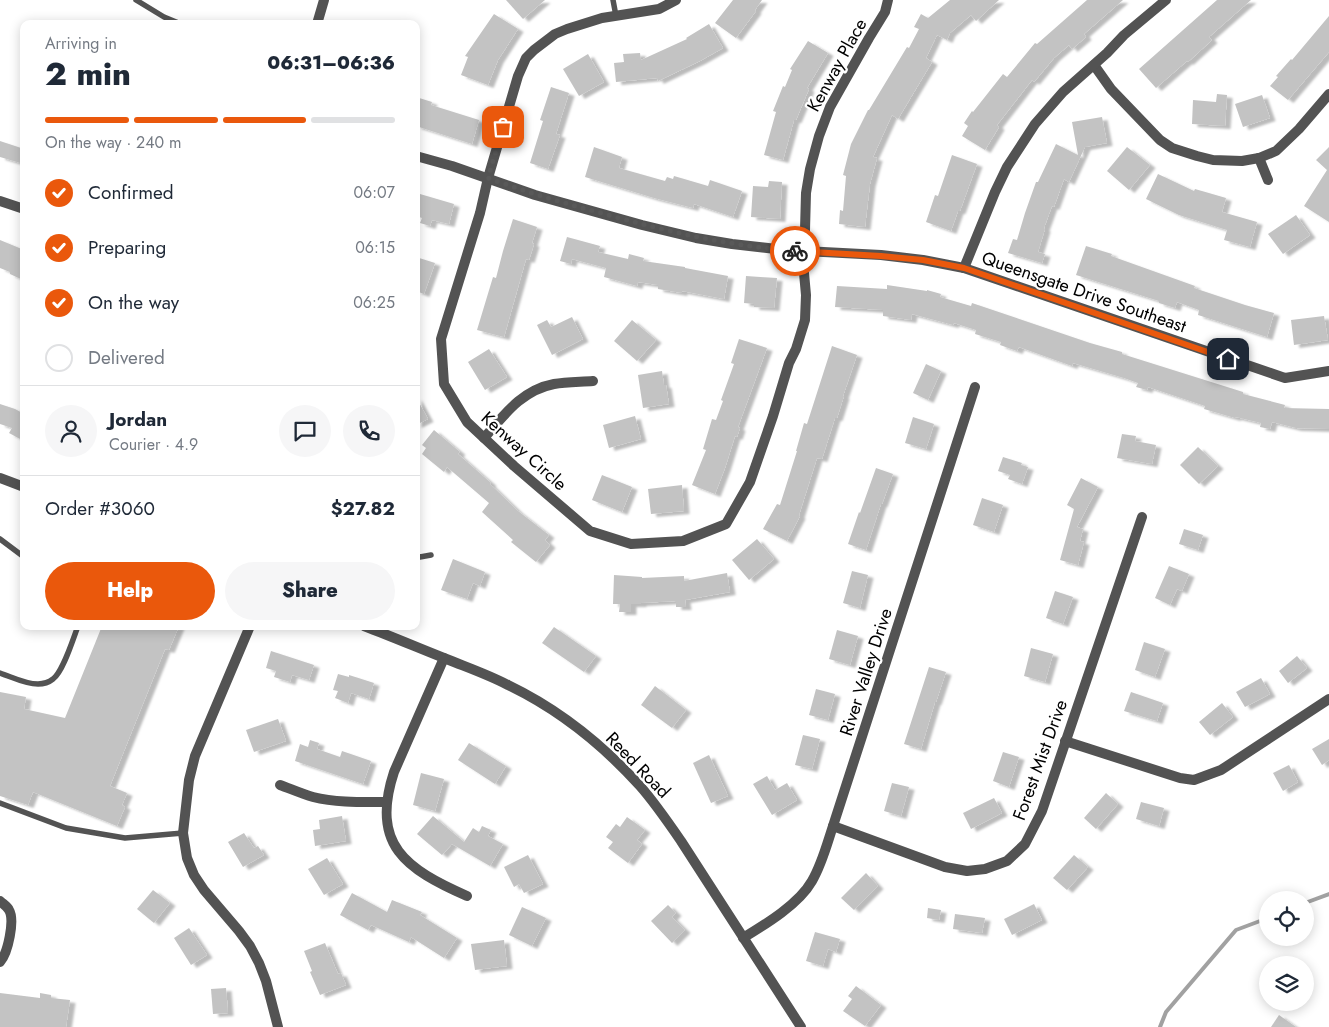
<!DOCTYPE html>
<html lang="en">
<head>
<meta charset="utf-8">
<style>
  :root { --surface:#fff; --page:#f6f6f7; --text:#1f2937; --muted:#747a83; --line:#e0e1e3; --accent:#ea580c }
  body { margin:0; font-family:Jost,sans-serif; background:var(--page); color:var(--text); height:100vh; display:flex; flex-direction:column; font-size:19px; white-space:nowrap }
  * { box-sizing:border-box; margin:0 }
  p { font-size:16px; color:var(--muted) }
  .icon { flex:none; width:28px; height:28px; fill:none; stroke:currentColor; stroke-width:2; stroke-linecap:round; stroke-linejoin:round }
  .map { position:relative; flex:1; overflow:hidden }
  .details { position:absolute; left:20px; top:20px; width:400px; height:610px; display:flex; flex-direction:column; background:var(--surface); border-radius:10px; box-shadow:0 2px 12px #0003 }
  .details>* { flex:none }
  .buttons { position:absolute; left:1259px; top:891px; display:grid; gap:10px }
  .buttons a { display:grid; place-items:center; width:55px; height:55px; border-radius:50%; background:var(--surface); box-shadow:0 2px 12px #0003; font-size:25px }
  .pin { position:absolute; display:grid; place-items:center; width:42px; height:42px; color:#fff; margin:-21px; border-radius:10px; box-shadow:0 2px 8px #0006 }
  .courier { position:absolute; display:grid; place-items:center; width:50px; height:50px; margin:-25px; border:4px solid #ea580c; border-radius:50%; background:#fff; color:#222; box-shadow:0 1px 6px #0007 }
  .summary em { font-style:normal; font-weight:800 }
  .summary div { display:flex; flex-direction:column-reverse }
  .summary { display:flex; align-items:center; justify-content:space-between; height:85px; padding:0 25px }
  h1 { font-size:32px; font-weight:800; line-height:38px }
  .bar { display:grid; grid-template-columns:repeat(4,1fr); gap:8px 5px; align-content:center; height:60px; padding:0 25px }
  .bar i { height:6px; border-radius:4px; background:var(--line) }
  .bar .current { background:var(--accent) }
  .bar p { grid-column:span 4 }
  .line { display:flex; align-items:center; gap:12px; padding:0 25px; border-top:1px solid var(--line) }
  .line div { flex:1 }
  .round { display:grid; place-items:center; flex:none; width:52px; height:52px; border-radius:26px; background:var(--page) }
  ol { padding:0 25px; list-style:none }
  li { display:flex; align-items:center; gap:15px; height:55px }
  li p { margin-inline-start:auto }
  li .icon { padding:5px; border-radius:50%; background:var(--accent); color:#fff; stroke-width:4 }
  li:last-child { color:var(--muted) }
  li i { width:28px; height:28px; border:2px solid var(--line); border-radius:50% }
  .cta { display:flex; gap:10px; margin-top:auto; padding:10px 25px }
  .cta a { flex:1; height:58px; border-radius:30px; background:var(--accent); color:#fff; font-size:20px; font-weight:800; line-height:58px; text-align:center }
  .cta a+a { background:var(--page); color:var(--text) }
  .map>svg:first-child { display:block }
</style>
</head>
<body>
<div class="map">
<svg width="1329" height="1027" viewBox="0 0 1329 1027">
  <defs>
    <filter id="shadow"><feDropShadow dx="5.5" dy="3" stdDeviation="1" flood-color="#0004"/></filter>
  </defs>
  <rect width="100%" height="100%" fill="#fff"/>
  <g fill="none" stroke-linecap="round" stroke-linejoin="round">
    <g stroke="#a1a1a1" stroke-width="4">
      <polyline points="1305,903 1329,894"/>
      <polyline points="1160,1027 1166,1012 1236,930 1268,918"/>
    </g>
  </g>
  <g fill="#c3c3c3" filter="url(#shadow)">
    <polygon points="506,0 545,0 523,19"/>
    <polygon points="733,0 762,0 755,10 756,11 736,38 715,23"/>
    <polygon points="950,0 999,0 976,21 971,15 950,33 947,40 937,35 926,58 932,62 898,119 892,115 873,157 877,158 870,184 865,227 839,224 840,210 843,211 846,176 843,175 851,144 868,110 869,110 907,47 909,48 919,29 914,27 921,14 928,18"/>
    <polygon points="1087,0 1123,0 1084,34 1086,37 1072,49 1069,45 1054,58 1034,82 1032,80 997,125 999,127 985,150 962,136 968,126 964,123 972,111 973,112 1003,74 1007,77 1035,43 1037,44"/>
    <polygon points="1217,0 1251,0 1209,37 1212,40 1188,62 1187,61 1156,88 1139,69"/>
    <polygon points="494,14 518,29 498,60 488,85 461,75 468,57 465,56"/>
    <polygon points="1329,16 1329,52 1288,100 1270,86 1278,77 1276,76 1291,59 1292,60"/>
    <polygon points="709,24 723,48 700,61 658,81 657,78 616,82 614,63 624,62 623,54 640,53 641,60 687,39 686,38"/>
    <polygon points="808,41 828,53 807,88 809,89 796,120 794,120 783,160 764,155 776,112 773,111 783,86 785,87 792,70 790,69"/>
    <polygon points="588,54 604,82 579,96 563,69"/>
    <polygon points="551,87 569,93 556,134 560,135 548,169 530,163 543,121 540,120"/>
    <polygon points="1217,94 1227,95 1225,126 1192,124 1193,100 1216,102"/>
    <polygon points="1262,95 1270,118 1243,127 1235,104"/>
    <polygon points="416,97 432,102 431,105 479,120 472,144 416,126"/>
    <polygon points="1102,117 1107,143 1085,147 1069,182 1064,179 1054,207 1052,206 1044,228 1045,229 1038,252 1045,254 1042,263 1008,253 1013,239 1017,240 1025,213 1036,182 1038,182 1056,144 1078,155 1072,122"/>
    <polygon points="0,141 24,149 24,164 0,157"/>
    <polygon points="594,147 622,157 619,168 665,181 667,177 673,179 674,176 708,186 710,180 742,191 733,217 694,204 693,208 654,198 585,177"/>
    <polygon points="1127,147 1150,165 1129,190 1107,171"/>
    <polygon points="1329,147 1329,222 1304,206 1327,170 1316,160"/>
    <polygon points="952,155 977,164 960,211 958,211 951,231 926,222 935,195 938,196"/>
    <polygon points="1158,174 1194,191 1195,189 1226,198 1222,212 1257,222 1250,247 1224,240 1227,230 1179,215 1146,199"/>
    <polygon points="769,181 782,182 780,219 751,217 753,186 768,187"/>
    <polygon points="420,194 454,204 449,224 432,220 430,226 420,223 422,218 416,216 416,208"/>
    <polygon points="1296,215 1310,235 1283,254 1268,234"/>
    <polygon points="513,219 537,227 532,243 534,244 529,260 526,259 504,337 477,330 493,277 496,278 503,251"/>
    <polygon points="567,237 600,246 598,252 628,259 629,254 644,258 643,261 685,267 685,268 728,276 724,299 682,291 682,293 658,289 658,285 638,282 637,286 604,277 606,268 572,259 571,264 560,261"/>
    <polygon points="0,240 24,250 24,272 21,279 10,274 10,272 0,268"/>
    <polygon points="1086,246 1112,254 1111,256 1195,286 1194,288 1245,305 1274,313 1267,337 1198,315 1199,310 1177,302 1175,308 1159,303 1159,301 1076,275"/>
    <polygon points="416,257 435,263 424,294 416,291"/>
    <polygon points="746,276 777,278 774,308 754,307 754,304 744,303"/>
    <polygon points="887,285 927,291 927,290 941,294 940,297 971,306 972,303 1090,343 1122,352 1122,354 1243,392 1243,394 1285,405 1284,408 1329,409 1329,429 1296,428 1272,422 1270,429 1260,427 1261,423 1236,417 1235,418 1204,409 1205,406 1148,387 1147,390 1136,387 1138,383 1124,378 1073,363 1072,366 1019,347 1017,351 1000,345 1001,342 975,334 976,330 954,323 953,325 912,314 911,320 883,316 883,310 835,307 837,286 887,289"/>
    <polygon points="1324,316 1328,340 1294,345 1291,320"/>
    <polygon points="572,317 583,339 552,355 537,325 547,320 551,327"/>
    <polygon points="632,320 656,340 637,361 614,341"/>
    <polygon points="739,339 767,348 738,427 740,428 737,437 735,436 725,468 715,494 692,485 706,450 703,449 712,419 716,420 723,401 721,400 734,364 731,363"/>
    <polygon points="832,346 857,355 843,396 844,396 837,418 835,418 822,459 817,458 799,515 800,516 787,541 763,529 777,504 780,505 797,451 796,451 804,423 807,424"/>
    <polygon points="489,349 507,377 485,390 468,362"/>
    <polygon points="926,364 941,371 928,400 913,393"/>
    <polygon points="662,371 664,385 666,385 669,404 643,408 638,375"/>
    <polygon points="416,397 428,419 416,425"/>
    <polygon points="0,404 15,409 24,414 24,441 9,433 12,428 0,424"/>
    <polygon points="635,416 641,439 609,448 603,425"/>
    <polygon points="913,417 934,424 926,449 905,443"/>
    <polygon points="434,430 460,452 458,454 491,483 490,484 518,511 549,535 545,540 550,545 536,562 511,542 513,540 482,512 489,503 447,467 444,472 422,454 426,448 422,445"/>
    <polygon points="1122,434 1136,436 1135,441 1156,445 1152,464 1117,458"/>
    <polygon points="1198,447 1218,466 1199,484 1180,465"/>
    <polygon points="1003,457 1022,463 1021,465 1028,467 1022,484 1008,479 1010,475 998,471"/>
    <polygon points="876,468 893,474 882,504 881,504 866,550 848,544 859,512 860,513"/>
    <polygon points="602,475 632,487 622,512 592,500"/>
    <polygon points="1081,478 1098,487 1077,527 1083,529 1080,541 1084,542 1078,565 1060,560 1074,509 1067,505"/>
    <polygon points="682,485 684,511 651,514 648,489"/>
    <polygon points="982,498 1003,505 994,532 973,525"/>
    <polygon points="1184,529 1203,535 1198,550 1179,544"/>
    <polygon points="757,539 774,559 749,580 732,560"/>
    <polygon points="453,559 485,572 480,586 473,583 467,599 441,590"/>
    <polygon points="1169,566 1189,574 1182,591 1177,589 1170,605 1155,598"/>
    <polygon points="852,571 868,575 860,608 843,603"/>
    <polygon points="727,573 730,592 685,600 686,607 676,607 676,601 641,603 641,604 631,604 631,612 619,612 620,604 613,604 614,575 642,577 642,578 684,576 684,581"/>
    <polygon points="1055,591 1073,597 1063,624 1046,618"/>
    <polygon points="102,626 179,626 169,650 165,649 110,786 127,793 122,805 125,807 117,826 33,792 28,805 0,796 0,692 26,697 24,709 65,718"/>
    <polygon points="554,627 596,656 584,672 542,643"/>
    <polygon points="837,630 858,636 850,665 829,659"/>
    <polygon points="1144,642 1165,649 1155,677 1135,670"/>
    <polygon points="1031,648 1053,654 1045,682 1024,676"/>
    <polygon points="271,651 314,665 309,680 292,675 290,682 274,677 276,671 266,668"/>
    <polygon points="1297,656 1307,668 1288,683 1279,671"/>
    <polygon points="929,667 946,672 936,702 935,702 921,749 904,744"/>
    <polygon points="338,674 349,677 349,675 374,683 369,699 351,693 348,703 335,698 338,691 333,690"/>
    <polygon points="1261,678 1270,694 1245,707 1236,692"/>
    <polygon points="655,686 686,710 672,728 641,705"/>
    <polygon points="816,689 835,694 828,720 809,715"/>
    <polygon points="1131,692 1163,703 1157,721 1124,711"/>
    <polygon points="1222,703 1233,717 1210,735 1199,722"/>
    <polygon points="278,719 286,741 254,752 246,730"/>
    <polygon points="803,735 820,739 812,769 795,765"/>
    <polygon points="1329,739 1329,760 1322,765 1312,749"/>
    <polygon points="310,740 319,743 317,749 340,757 342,751 371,761 363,784 295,761 300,744 308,747"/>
    <polygon points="469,743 506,766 495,784 458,760"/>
    <polygon points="1003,752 1019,757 1009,787 993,781"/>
    <polygon points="709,755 728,796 711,803 693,763"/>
    <polygon points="1289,765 1298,782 1283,791 1273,773"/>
    <polygon points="421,773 444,779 435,811 413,805"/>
    <polygon points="767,776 775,790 787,783 797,800 772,815 753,784"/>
    <polygon points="892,783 909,787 901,816 884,811"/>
    <polygon points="1106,793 1118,804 1096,829 1084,818"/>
    <polygon points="994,798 1002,813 971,829 963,813"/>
    <polygon points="1141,802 1164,808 1159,826 1136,819"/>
    <polygon points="342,816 346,841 315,846 313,830 320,829 319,820"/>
    <polygon points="433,816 464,842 473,828 479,832 482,826 491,830 488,836 503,844 490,866 452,844 442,855 417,834"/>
    <polygon points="627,817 645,830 637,840 642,844 628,863 608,848 613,842 606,837 616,824 620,827"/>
    <polygon points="244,833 254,848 258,846 264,855 243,867 228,842"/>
    <polygon points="528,855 543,884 524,893 519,884 514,887 504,867"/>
    <polygon points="1074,855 1088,867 1067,890 1053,878"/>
    <polygon points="327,858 343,884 324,895 308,869"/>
    <polygon points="866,873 878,886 854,910 841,898"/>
    <polygon points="153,890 170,903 154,923 137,909"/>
    <polygon points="352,893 387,912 392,900 422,912 420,915 457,938 444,958 411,937 409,942 371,925 368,930 340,915"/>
    <polygon points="1034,904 1042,920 1012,935 1004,919"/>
    <polygon points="668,905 676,913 672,917 685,930 672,943 651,921"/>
    <polygon points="522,907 546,918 532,946 509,935"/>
    <polygon points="928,908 941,910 939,920 927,918"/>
    <polygon points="955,914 985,918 982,933 953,929"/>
    <polygon points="189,928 207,955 191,965 174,938"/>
    <polygon points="815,932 840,939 836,952 828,949 823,966 806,961"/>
    <polygon points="504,940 507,966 475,970 471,944"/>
    <polygon points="325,943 338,974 341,973 346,985 320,995 310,972 312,971 304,951"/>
    <polygon points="856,986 881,1005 865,1026 843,1011 852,999 848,996"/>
    <polygon points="226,988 228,1013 213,1014 211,989"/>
    <polygon points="0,993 40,998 40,993 51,995 51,998 70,1000 66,1027 0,1027"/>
    <polygon points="1279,1015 1296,1027 1271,1027"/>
  </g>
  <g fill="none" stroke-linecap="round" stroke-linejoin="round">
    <g stroke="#535353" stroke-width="5.5">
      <polyline points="136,0 164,17 181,24"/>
      <polyline points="613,0 616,16"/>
      <polyline points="0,539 24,557"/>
      <polyline points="416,556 420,557 431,555"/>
      <path d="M0,673C12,677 25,684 38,684C43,684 48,683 53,679C63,672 73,639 78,626"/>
      <polyline points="0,803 66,828 125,838 183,833"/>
    </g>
    <g stroke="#535353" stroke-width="10">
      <polyline points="676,0 659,9 602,18 567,29 555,34 534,50 526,58 518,76 488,178 480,213 441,339 444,384 467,422 514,466 590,531 631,544 683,541 726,524 750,482 773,416 789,363 796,349 805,320 806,295 802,251 805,230 806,193 810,169 819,136 830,107 869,38 885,12 888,0"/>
      <polyline points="1094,65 1111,89 1160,140 1172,148 1197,156 1213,160 1242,161 1259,158 1276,151 1299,129 1329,94"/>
      <polyline points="416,156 452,166 535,195 642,225 696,238 732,244 785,250 881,255 923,260 964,268 1285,378 1329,371"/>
      <polyline points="1259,158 1268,180"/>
      <polyline points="0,201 24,209"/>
      <polyline points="964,268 995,192 1007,167 1035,124 1063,92 1107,53 1124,35 1166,0"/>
      <path d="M484,438C504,415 522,390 554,384C566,382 580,382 593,381"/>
      <polyline points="250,626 195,756 189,780 183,833 187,858 194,875 204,890 239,931 250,946 259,963 266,981 278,1027"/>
      <path d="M444,658L394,772C370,845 406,869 467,896"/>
      <polyline points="1065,741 1180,778 1194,780 1221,770 1329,699"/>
      <path d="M280,785C291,789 302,794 313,797C337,803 363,802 387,802"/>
      <polyline points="833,826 945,867 967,871 985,869 1007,861 1025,844 1042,811 1142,517"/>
      <path d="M0,901C3,904 7,906 9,910C15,920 8,953 0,962"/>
      <path d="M743,938C766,924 799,904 812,881C822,864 827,844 833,826L975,387"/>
    </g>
    <g stroke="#535353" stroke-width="10">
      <polyline points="317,24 324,0"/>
      <polyline points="0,478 24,487"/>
      <path d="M364,626C393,637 421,649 449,660C469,668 489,675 508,685C558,709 603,745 640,786C655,803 668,822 681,841L801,1027"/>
    </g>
  </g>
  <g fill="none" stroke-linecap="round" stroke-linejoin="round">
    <path stroke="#595959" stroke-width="5" stroke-dasharray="0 9" d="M503,127L488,178C526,192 563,203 601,213C665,231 729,246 795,251"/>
    <polyline stroke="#ea580c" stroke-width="6" points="795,251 881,256 923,260 964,268 1228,359"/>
  </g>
  <g text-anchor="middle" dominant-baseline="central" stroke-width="4.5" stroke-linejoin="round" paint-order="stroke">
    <g font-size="18" fill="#000" stroke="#fff">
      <text transform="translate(837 65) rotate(-61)">Kenway Place</text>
      <text transform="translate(1084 292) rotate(19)">Queensgate Drive Southeast</text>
      <text transform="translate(524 451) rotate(42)">Kenway Circle</text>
      <text transform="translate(866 672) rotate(-72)">River Valley Drive</text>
      <text transform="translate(1040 760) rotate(-70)">Forest Mist Drive</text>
      <text transform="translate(638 765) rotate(46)">Reed Road</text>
    </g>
  </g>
</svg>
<div class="buttons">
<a><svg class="icon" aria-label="locate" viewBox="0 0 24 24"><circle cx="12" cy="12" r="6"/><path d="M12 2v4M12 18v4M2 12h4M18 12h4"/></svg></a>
<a><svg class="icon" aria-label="layers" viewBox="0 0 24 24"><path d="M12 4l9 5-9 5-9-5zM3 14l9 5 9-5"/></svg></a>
</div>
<div class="pin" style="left:503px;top:127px;background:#ea580c"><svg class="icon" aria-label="bag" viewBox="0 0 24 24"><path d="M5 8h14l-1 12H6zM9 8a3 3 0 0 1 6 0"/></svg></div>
<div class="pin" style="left:1228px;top:359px;background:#1f2937"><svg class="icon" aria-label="home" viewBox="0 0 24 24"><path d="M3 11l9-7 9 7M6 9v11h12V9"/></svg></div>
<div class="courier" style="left:795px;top:251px"><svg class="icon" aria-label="bike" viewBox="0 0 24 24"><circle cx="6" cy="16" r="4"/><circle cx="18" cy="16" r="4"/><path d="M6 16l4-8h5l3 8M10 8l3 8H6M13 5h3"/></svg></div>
<section class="details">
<div class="summary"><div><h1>2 min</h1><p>Arriving in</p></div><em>06:31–06:36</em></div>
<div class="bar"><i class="current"></i><i class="current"></i><i class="current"></i><i></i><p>On the way · 240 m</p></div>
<ol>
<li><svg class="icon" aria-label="check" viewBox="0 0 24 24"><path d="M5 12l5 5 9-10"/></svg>Confirmed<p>06:07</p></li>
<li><svg class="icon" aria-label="check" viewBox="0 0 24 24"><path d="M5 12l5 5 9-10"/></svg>Preparing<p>06:15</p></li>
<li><svg class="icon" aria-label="check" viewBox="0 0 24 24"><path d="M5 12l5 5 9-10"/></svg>On the way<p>06:25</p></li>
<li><i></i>Delivered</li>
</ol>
<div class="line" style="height:90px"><a class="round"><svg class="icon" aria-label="person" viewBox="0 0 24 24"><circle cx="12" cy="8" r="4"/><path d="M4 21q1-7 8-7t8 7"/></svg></a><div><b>Jordan</b><p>Courier · 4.9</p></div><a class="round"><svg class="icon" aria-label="chat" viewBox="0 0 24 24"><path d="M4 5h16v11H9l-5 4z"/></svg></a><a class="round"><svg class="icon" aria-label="phone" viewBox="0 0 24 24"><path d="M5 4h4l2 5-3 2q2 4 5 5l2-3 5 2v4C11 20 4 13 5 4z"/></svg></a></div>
<div class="line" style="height:65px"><div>Order #3060</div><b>$27.82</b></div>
<div class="cta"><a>Help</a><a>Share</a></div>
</section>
</div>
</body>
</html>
